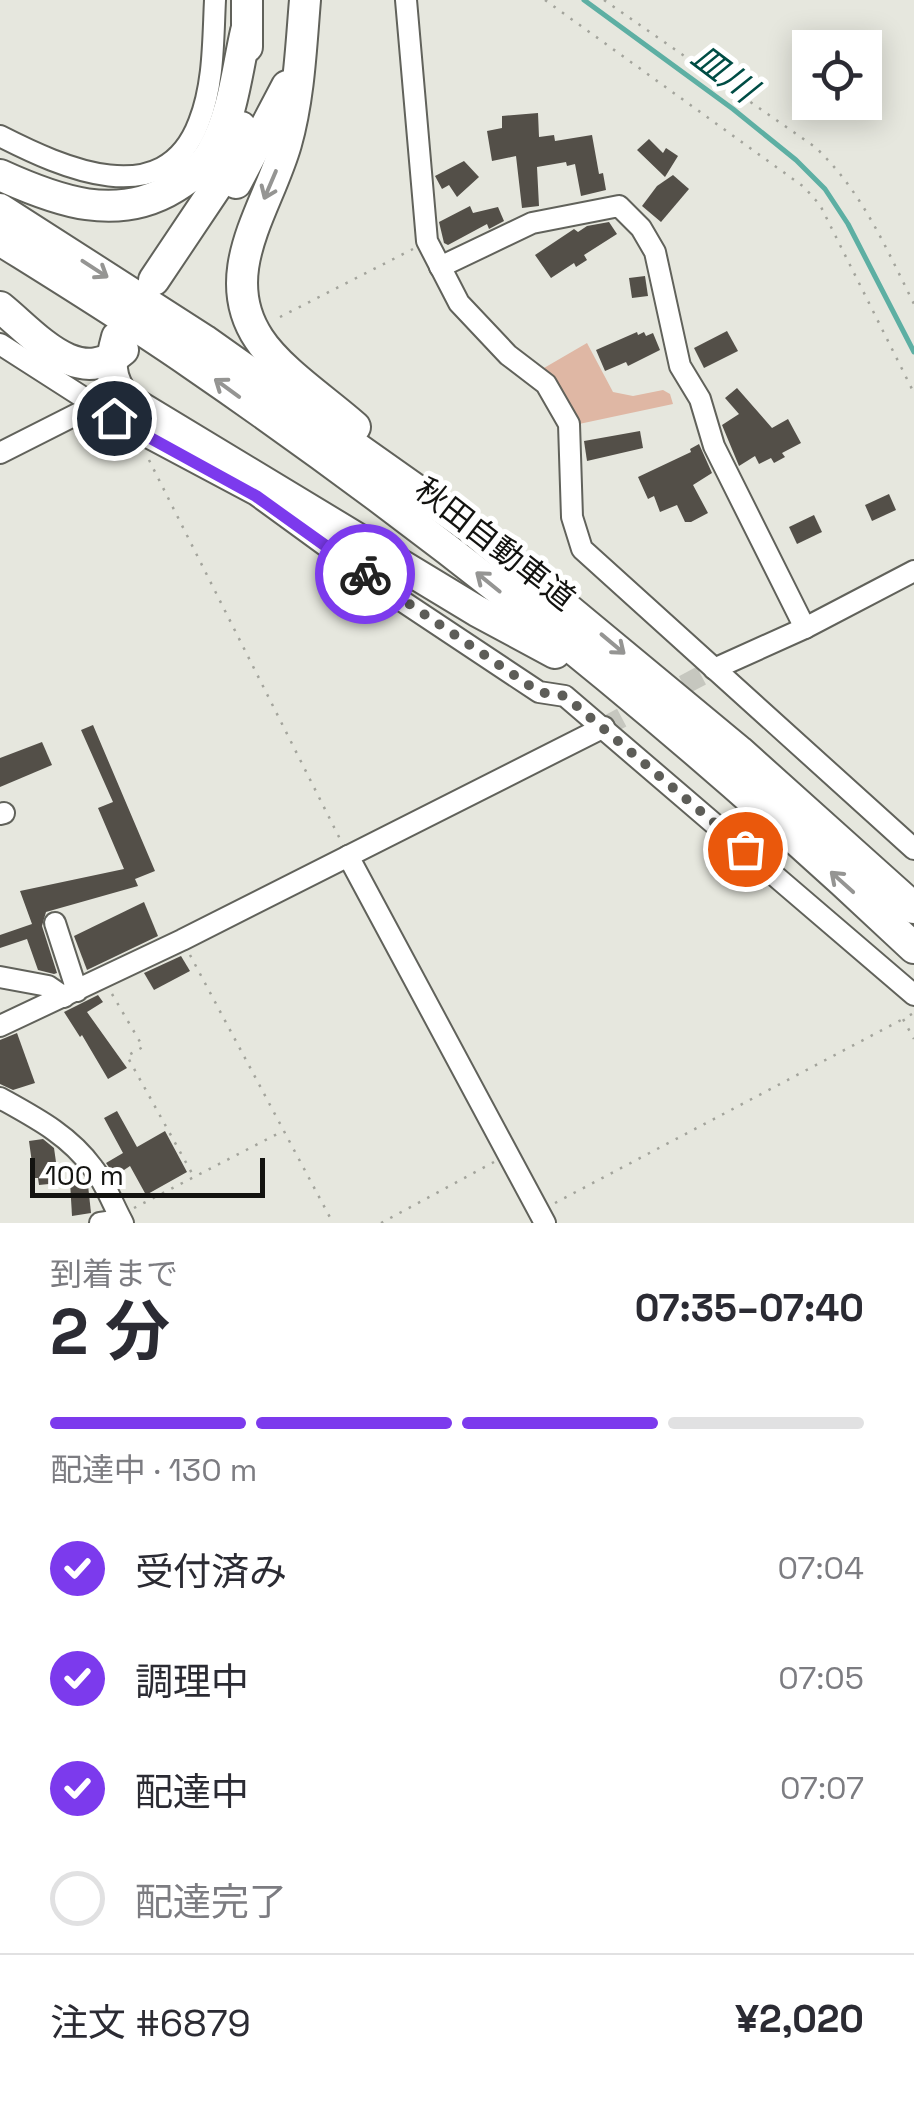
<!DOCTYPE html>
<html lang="ja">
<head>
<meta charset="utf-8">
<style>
  :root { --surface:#fff; --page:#f2f2f3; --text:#2b2b33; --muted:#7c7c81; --line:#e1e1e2; --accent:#7c3aed }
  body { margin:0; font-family:"Space Grotesk","Noto Sans JP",sans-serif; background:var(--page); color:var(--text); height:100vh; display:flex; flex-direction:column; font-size:38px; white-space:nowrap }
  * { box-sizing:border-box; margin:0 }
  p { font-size:32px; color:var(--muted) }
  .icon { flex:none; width:55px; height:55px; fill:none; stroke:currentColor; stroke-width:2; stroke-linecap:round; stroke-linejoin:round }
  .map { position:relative; height:1223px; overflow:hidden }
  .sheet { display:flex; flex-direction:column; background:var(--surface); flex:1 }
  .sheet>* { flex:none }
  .tools { position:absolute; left:792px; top:30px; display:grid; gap:20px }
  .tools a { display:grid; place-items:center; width:90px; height:90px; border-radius:0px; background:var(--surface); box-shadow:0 5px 25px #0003; font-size:50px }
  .scale { position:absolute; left:30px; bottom:25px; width:235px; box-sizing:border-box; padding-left:10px; border:5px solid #131310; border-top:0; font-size:28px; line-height:35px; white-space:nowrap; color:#131310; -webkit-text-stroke:8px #fff; paint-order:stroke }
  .pin { position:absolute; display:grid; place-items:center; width:85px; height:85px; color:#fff; margin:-42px; border:5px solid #fff; border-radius:50%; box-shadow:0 2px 10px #0007 }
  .courier { position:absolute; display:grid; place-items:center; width:100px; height:100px; margin:-50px; border:8px solid #7c3aed; border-radius:50%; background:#fff; color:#222; box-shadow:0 2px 12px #0007 }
  .head em { font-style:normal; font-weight:700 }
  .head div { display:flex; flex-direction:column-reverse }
  .head { display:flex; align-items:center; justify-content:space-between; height:170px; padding:0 50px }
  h1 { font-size:65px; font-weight:700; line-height:75px }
  .bar { display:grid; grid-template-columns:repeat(4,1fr); gap:15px 10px; align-content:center; height:120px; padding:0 50px }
  .bar i { height:12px; border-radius:8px; background:var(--line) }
  .bar .current { background:var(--accent) }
  .bar p { grid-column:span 4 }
  .line { display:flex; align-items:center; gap:25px; padding:0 50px; border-top:2px solid var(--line) }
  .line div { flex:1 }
  ol { padding:0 50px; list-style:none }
  li { display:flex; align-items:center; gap:30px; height:110px }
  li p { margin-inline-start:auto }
  li .icon { padding:10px; border-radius:50%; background:var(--accent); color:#fff; stroke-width:4 }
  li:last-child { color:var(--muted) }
  li i { width:55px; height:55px; border:5px solid var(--line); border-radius:50% }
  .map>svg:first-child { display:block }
</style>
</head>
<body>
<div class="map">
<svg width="914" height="1223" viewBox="0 0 914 1223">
  <rect width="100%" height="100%" fill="#e6e7de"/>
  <polygon fill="#dfb7a4" points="587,343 613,392 633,396 663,390 670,394 673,404 579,424 544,368"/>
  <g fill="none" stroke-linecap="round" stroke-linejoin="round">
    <polyline stroke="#5dafa3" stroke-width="5" points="584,0 733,109 796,160 825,189 848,224 914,352"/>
  </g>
  <g fill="#534f48">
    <polygon points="538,113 539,137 554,135 555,141 592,135 599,174 603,173 606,190 581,196 575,164 567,166 566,162 537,167 539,206 522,208 516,156 492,161 487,131 502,128 502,116"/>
    <polygon points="649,139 663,153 666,148 678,156 665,177 637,150"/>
    <polygon points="464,161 479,177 457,197 449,185 442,189 435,176"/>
    <polygon points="673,175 689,189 661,222 642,206 657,186"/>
    <polygon points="470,206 473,213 498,207 504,221 489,229 487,224 448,245 444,243 439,222"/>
    <polygon points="609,222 617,234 584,255 587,260 576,267 574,263 551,278 535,255 574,229 578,232 587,226"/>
    <polygon points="645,276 648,296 632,298 629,278"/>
    <polygon points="727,331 738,351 704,368 694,348"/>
    <polygon points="637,332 638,335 644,332 646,336 653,333 660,350 628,366 626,362 605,371 596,350"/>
    <polygon points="737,388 772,428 788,419 801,443 782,453 785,457 774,463 771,458 759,464 755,456 739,466 722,425 739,414 725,398"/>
    <polygon points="640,431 643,448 587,461 584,441"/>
    <polygon points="699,444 712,473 693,485 708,513 691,522 685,522 677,505 660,512 654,496 648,499 638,477 691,452 690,449"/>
    <polygon points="889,494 896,510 872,521 865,505"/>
    <polygon points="814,515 822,532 797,544 789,527"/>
    <polygon points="93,725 155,871 135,879 138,886 46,912 42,926 57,973 54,974 38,970 27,939 0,948 0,935 32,924 20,891 124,869 98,808 113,802 81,730"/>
    <polygon points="42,742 52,765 0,787 0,758"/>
    <polygon points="144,902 158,936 87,970 74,936"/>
    <polygon points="181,956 190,971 154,990 144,973"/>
    <polygon points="98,995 103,1002 87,1012 127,1068 108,1079 82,1035 80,1037 64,1012"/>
    <polygon points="17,1033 35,1083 13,1090 0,1084 0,1040"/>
    <polygon points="117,1111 137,1147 165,1131 187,1172 146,1195 130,1166 115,1176 106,1163 123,1153 104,1118"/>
    <polygon points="43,1139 54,1148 59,1183 39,1185 38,1178 34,1178 29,1141"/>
    <polygon points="85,1180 88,1185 91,1213 72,1216 70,1181"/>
  </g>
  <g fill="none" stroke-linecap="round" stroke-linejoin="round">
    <polyline stroke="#c6c7bf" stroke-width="20" stroke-dasharray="20 10" stroke-linecap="butt" points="604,727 714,669"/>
    <g stroke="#61625b" stroke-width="24">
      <g id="minor">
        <polyline points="406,0 427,241 459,303 508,355 546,384 569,424 572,517 582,549 914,849"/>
        <path d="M0,136C61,167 164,215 199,122C214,84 213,40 215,0"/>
        <polyline points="440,267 532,223 619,206 641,228 655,252 680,366 700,399 714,446 805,628"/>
        <polyline points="0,344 134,430 256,495 396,597 539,692 565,696 914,995"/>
        <polyline points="0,453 93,406"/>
        <polyline points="714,669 805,628 914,571"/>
        <polyline points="0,814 4,813"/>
        <polyline points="348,856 545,1223"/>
        <polyline points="55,923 77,991"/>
        <polyline points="0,977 48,986 64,997"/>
        <polyline points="0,1026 182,940 604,727"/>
        <path d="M0,1098C36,1118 69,1135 93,1168C106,1184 113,1205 123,1223"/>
        <polyline points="100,1223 121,1220"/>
      </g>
    </g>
    <g stroke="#61625b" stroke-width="34">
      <g id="highway">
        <path d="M305,0C301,48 299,98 286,144C268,208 215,273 259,339C280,371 326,401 355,427"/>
        <polyline points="247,47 247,0"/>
        <path d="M0,175C57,201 117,223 175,187C190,178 205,165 213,150C233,115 237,70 246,31"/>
        <polyline points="236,183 287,86"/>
        <polyline points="0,209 204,340 470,528 739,751 914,908"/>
        <path d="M0,240C64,280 129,320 191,363C446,538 689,735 914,948"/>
        <polyline points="154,280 219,183 241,127"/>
        <path d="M0,307C36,336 77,389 123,350"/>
        <path d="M117,337C110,362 108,377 125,398L477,611L555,653"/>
      </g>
    </g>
    <g stroke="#a3a49c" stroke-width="2.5" stroke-dasharray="2.5 8" stroke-linecap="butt">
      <polyline points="545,0 804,187 820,205 914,393"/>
      <path d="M604,0L815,147C862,191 886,248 914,304"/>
      <polyline points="280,317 413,249"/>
      <polyline points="149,460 341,841"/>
      <polyline points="190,955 333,1223"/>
      <polyline points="112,994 143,1047 127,1056 194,1177"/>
      <polyline points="912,1014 903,1019 914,1039"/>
      <polyline points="555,1203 903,1019"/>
      <polyline points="134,1208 283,1131"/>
      <polyline points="381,1223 494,1162"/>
    </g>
    <use href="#minor" stroke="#fff" stroke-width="20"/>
    <use href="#highway" stroke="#fff" stroke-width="30"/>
  </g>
  <defs><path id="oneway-shaft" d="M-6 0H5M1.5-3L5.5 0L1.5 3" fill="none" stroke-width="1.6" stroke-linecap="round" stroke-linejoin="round" transform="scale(2.5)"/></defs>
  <g stroke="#959593">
    <use href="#oneway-shaft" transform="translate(270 185) rotate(113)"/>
    <use href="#oneway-shaft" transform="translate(95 269) rotate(33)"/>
    <use href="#oneway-shaft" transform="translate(227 388) rotate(-144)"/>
    <use href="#oneway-shaft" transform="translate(488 582) rotate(-141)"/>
    <use href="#oneway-shaft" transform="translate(613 644) rotate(40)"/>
    <use href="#oneway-shaft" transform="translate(842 882) rotate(-138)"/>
  </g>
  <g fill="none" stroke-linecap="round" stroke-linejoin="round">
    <polyline stroke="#5d5d58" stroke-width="10" stroke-dasharray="0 18" points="365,574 539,692 565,696 745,849"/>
    <polyline stroke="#7c3aed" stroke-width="12" points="114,418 256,496 365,574"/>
  </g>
  <g text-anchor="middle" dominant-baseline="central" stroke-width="10" stroke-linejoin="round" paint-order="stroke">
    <g font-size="32" fill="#131310" stroke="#fff">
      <text transform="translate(495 544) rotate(38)">秋田自動車道</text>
    </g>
    <g font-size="35" font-style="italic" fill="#004d45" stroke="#fff">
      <text transform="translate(724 73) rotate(37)">皿川</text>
    </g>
  </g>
</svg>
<div class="tools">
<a><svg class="icon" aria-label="locate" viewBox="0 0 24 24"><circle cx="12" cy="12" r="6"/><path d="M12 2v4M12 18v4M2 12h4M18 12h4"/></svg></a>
</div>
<div class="scale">100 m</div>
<div class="pin" style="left:745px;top:849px;background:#ea580c"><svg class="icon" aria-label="bag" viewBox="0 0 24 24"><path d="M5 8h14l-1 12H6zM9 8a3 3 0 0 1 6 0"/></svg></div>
<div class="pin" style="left:114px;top:418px;background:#1f2937"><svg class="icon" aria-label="home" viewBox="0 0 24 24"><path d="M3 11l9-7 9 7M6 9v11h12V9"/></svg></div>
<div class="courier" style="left:365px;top:574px"><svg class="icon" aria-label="bike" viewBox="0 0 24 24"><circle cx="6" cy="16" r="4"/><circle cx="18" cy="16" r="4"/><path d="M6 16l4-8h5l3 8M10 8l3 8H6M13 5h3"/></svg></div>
</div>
<section class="sheet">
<div class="head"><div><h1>2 分</h1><p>到着まで</p></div><em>07:35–07:40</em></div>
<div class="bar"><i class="current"></i><i class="current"></i><i class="current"></i><i></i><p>配達中 · 130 m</p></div>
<ol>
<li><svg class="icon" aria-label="check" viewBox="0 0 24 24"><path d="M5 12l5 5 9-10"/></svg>受付済み<p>07:04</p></li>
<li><svg class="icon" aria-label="check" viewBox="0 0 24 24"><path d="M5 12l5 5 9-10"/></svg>調理中<p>07:05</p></li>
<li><svg class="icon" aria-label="check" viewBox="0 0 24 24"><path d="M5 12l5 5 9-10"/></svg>配達中<p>07:07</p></li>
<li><i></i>配達完了</li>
</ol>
<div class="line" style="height:130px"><div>注文 #6879</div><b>¥2,020</b></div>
</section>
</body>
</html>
